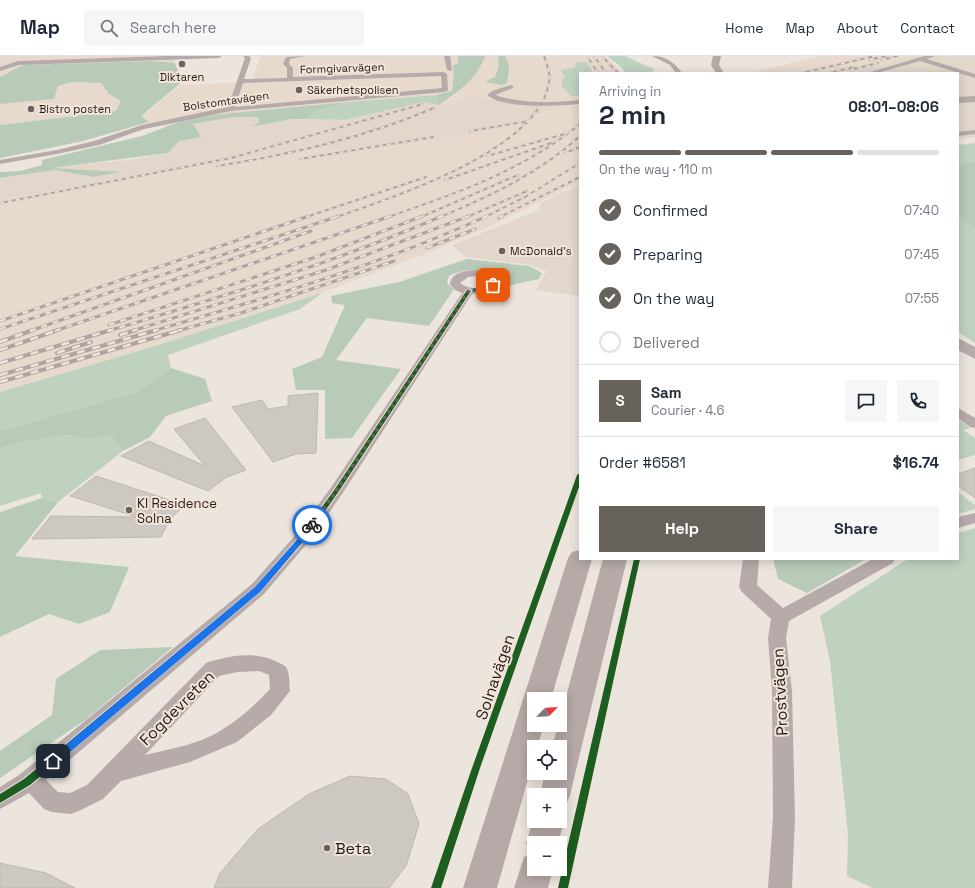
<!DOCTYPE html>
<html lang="en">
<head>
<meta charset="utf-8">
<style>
  :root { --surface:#fff; --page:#f6f6f7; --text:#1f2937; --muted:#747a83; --line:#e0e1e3; --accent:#68625d }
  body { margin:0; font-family:"Space Grotesk",sans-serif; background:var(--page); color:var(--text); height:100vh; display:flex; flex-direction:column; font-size:15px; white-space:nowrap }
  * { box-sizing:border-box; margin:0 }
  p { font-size:13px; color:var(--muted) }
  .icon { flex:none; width:22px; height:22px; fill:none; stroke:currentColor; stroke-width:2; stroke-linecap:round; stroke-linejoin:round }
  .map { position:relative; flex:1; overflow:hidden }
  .sheet { position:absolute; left:579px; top:16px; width:380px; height:488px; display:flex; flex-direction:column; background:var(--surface); border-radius:0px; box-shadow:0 2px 10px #0003 }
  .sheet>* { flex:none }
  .needle { width:26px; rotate:66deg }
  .buttons { position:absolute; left:527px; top:636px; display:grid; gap:8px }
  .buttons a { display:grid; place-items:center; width:40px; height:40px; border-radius:0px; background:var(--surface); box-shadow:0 2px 10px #0003; font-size:20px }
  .pin { position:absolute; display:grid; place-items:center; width:34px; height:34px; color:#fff; margin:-17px; border-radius:8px; box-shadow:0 2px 6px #0006 }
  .courier { position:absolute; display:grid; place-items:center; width:40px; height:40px; margin:-20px; border:3px solid #1a73e8; border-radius:50%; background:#fff; color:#222; box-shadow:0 1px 5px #0007 }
  .summary em { font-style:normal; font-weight:700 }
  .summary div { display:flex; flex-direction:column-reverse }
  .summary { display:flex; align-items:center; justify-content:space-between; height:68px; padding:0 20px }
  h1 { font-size:26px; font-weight:700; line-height:30px }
  .bar { display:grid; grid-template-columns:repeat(4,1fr); gap:6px 4px; align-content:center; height:48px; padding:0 20px }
  .bar i { height:5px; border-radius:3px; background:var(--line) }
  .bar .active { background:var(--accent) }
  .bar p { grid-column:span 4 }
  .line { display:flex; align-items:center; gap:10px; padding:0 20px; border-top:1px solid var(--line) }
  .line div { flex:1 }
  .round { display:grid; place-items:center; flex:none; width:42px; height:42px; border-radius:0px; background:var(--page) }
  ol { padding:0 20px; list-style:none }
  li { display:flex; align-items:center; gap:12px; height:44px }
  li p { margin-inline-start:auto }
  li .icon { padding:4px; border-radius:50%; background:var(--accent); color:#fff; stroke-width:4 }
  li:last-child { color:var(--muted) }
  li i { width:22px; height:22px; border:2px solid var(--line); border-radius:50% }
  .action { display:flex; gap:8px; margin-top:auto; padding:8px 20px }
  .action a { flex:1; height:46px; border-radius:0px; background:var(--accent); color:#fff; font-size:16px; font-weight:700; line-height:46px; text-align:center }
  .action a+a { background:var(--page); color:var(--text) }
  header { display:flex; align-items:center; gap:24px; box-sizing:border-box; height:56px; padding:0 20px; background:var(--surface); border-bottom:1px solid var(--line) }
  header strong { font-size:19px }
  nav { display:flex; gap:22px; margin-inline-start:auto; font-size:14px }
  .search { width:280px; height:36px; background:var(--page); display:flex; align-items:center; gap:10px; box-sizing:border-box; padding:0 14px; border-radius:0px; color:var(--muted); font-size:15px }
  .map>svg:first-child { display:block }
</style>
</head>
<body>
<header>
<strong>Map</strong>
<div class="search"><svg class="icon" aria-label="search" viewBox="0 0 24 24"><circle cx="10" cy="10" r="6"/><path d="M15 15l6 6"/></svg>Search here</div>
<nav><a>Home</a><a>Map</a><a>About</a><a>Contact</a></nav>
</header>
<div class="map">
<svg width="975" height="832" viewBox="0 0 975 832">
  <rect width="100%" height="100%" fill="#ece5de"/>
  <g fill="#e7d9cc">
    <polygon points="0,0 174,0 175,7 153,5 23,9 0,21"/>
    <polygon points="261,0 458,0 458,9 453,9 454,16 452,35 443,38 222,58 187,63 167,71 149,66 141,61 180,29 251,26"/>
    <polygon points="485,0 605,0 622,17 580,17 580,126 493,169 440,192 322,237 152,291 0,336 0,144 196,110 325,90 340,95 362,93 397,86 401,89 477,78 563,52 467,41 452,50 439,49 455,39 481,10"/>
    <polygon points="821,0 916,0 847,17 751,17"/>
    <polygon points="72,26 101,27 109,38 121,45 116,55 0,69 0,48 54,43 58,30"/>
  </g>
  <g fill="#e3d7cb">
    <polygon points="916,0 975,0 975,81 958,83 958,17 847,17"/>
    <polygon points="467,41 564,51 477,78 400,89 397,86 362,93 340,95 325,90 196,110 0,144 0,122 55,114 93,121 119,117 47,112 135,103 168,97 179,85 201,81 192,68 234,61 258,61 259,67 253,70 255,70 292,63 345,64 424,46 452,50"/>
    <polygon points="580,128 580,240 536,234 546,215 531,209 466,201 452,189 539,154 541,147"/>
  </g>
  <polygon fill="#ead9d1" points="64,0 163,0 59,3"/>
  <g fill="#bfd2c0">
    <polygon points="607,0 625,0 656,14 652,14 653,17 626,17 620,10"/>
    <polygon points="587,6 593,17 580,17 580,40 571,40 562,30 562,24 565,22 561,14 576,11 574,7"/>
    <polygon points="437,39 439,49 424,46 345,64 305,63 315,55 348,46"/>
    <polygon points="975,87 975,287 958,276 958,89"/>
    <polygon points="322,237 300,253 168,299 171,312 137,336 0,375 0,336 152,291"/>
    <polygon points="958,363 970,372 963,374 975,382 975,399 958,404"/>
    <polygon points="112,378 123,395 58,446 42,442 41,437 0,450 0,392 27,385 68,379 85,383"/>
    <polygon points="958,436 975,449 975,453 958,458"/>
    <polygon points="975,472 975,832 873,832 847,820 848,778 830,605 820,560 908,503 958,503 958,477"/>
  </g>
  <g fill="#b8cbb8">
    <path d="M458,0H485C477,23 458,36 439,49L437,39L452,35L454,16L453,9L458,8Z"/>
    <polygon points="498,0 505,0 508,6 509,15 507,27 502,29 485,26 495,21 499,10"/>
    <polygon points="153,5 175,7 182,26 141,60 149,66 83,85 0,102 0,69 116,55 121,45 109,38 101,27 72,26 58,30 54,43 0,48 0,21 23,9"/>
    <polygon points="348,46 315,55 305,63 292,63 255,70 253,70 259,66 258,61 234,61 193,68 201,81 179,85 168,97 51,112 122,116 93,121 55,114 0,122 0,116 20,115 42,109 42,104 142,80 187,63 222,58"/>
    <polygon points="975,106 975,171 958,159 958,110"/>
    <path d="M467,203L529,210L542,217L539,223L512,229L499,228L494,218C478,212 464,213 449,220L447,227L454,233L429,270L367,262L336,304L401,313L352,382L325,383V334H296L292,313L322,301L345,249L332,247L331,240L399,226Z"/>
    <polygon points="171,312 205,323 212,345 166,360 150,381 123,395 112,379 85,383 68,379 27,385 0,392 0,375 137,336"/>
    <polygon points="42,442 58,446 15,500 129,511 110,556 79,568 49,558 0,581 0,456"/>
    <polygon points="773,503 866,503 807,537 778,523"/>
    <polygon points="173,591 85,664 0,722 0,695 52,659 56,623 100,594"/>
  </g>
  <g fill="#cec8c2" stroke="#bdb8b3">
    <polygon points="318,337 316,397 296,398 273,406 232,351 262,344 268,353 288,350 288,340"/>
    <polygon points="205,362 246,414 227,421 208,435 121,400 149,385 205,410 174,373"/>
    <polygon points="975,412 975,442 958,430 958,418"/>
    <polygon points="96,420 185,449 170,463 161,481 32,483 51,460 137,461 70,440"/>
    <polygon points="350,720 386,723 408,738 419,768 406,810 389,832 214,832 220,817 258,773 309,738"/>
    <polygon points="0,807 46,817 75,832 0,832"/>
  </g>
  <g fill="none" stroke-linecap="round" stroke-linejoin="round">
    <g fill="#b7aaaa" fill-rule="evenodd">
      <polygon points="168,0 222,0 219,2 19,9 0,15 0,11 18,5"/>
      <path d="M243,0H249L251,2L244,23L287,22V12L283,8L286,1L306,0L290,3L289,8L293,12V21L444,16L447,18L448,34L445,36L231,55L144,73L99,89L57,98L0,108V104L57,94L94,85L142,69L228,51L245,2ZM441,20L442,32L235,51L243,27Z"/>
      <polygon points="444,0 450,0 452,15 447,14"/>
      <path d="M652,0C666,0 674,6 682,17H676L670,9Z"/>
      <polygon points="925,0 935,0 927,3 975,18 975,22 920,5 877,17 867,17"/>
      <path d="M511,29L513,30V32L495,39C521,48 552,47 580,44V48C558,50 503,53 487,39L492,35Z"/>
      <polygon points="975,74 975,78 958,80 958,76"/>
      <path d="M480,214L498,222V229L488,236L472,238L342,438L311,483L264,538L46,724L58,736L70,737L87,729L206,607C228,600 254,595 275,605C279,607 283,608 286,611C290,617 289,628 290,635L271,659L237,686L190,706L121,725L103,743L79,755L71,758L52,756L44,753L29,737L0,753V731L19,719L252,528L299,475L332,430L462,237L455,234L450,228C451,215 470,214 480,214ZM479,220L488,225V228C479,233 469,234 460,227L468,221ZM259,615L269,619L270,633C256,648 241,662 223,673C201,688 170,693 145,699L219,620L237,616Z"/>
      <polygon points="958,352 975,362 975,372 970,371 958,362"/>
      <polygon points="975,457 975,467 958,472 958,461"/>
      <polygon points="743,503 759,503 757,529 783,552 873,503 895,503 893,507 789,565 786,582 792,635 795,762 792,832 768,832 773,762 772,635 768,582 771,563 742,536 739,531"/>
    </g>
    <g fill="#b7aaaa" fill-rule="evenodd">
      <polygon points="975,40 975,46 958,47 958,41"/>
      <polygon points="958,282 975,291 975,303 958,294"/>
    </g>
    <g fill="#b6a9a8" fill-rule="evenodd">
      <polygon points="713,0 721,0 719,9 724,17 716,17 711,9"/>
      <polygon points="580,494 580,503 592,503 551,643 534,643 534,669 544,669 537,691 534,691 534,702 497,832 463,832 568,502 572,496"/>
      <polygon points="603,503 627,503 570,739 566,749 560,751 560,739 540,739 545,717 560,717 560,691 552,691 558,669 560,669 560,663"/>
      <polygon points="560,756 564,765 558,787 534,787 534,813 553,813 548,832 514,832 524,801 531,798 526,787 534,761 534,765 560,765"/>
    </g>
    <g stroke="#afa4a2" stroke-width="2">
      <g id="rail-far2">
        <polyline points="587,0 598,17"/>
        <polyline points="594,0 606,17"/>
        <polyline points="602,0 618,17"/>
        <polyline points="870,4 886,0"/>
        <polyline points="882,4 897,0"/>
        <polyline points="850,14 878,7"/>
        <polyline points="802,17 875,0"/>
        <polyline points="829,17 854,11"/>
        <polyline points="470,75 529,65"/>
        <polyline points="565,97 580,91"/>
        <polyline points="487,100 568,77"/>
        <polyline points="300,103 433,81"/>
        <path d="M217,110C292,98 364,82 434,52"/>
        <polyline points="445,124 551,87"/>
        <polyline points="0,147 231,102 423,48"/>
        <polyline points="306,161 426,121"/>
        <path d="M336,161C392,142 540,94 549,26C551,17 547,9 544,0"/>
        <path d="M388,161C455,138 525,114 580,68"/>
        <polyline points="421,161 518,119"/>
        <path d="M440,161C490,140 540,117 580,80"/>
        <polyline points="467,161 527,135"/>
        <polyline points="485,161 525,141 580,107"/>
        <polyline points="500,161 580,121"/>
      </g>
    </g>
    <g stroke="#afa4a2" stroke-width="3">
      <g id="rail-far1">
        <polyline points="499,162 502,160"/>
        <polyline points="427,192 475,173"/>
        <polyline points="0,265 309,160"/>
        <polyline points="109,269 316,201 423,160"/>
        <polyline points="0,273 339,160"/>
        <polyline points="30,275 311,175"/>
        <polyline points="55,275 391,160"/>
        <path d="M108,275C220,241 334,207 442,160"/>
        <polyline points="132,275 326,214 469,160"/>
        <path d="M153,275C266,242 380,209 487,160"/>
        <polyline points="177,275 241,257 394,205"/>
      </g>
    </g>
    <g stroke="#afa4a2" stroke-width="4">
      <g id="rail">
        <polyline points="120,279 136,274"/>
        <polyline points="0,286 33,274"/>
        <polyline points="0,294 58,274"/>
        <polyline points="57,297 91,286"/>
        <polyline points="0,307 111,274"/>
        <polyline points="0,319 157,274"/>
        <polyline points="0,326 181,274"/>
      </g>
    </g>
    <use href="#rail-far2" stroke="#f2e4d8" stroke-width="1.5" stroke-dasharray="4" stroke-linecap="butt"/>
    <use href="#rail-far1" stroke="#f2e4d8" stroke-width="2" stroke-dasharray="6" stroke-linecap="butt"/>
    <use href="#rail" stroke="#f2e4d8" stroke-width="2.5" stroke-dasharray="8" stroke-linecap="butt"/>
    <g stroke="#f2e4d8" stroke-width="2">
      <g id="cycleway">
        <polygon points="467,234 469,234 471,235 339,435 307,481 260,535 30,729 0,747 0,738 24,723 256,531 303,477 335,433"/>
        <polygon points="580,417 580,428 480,712 441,832 431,832 472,712 577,419"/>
        <polygon points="634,503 640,503 568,832 558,832"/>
      </g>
    </g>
    <use href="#cycleway" fill="#1b5e20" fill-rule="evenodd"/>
  </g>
  <polygon fill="#1a73e8" points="312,467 315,468 315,471 261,535 56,708 50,708 50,702 255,531"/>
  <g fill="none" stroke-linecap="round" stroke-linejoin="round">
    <polyline stroke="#68625d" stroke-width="4" stroke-dasharray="0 7.2" points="312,469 337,434 469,234 484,234 493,229"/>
  </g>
  <g fill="#68625d" stroke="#f2e4d8" stroke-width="1.5">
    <circle cx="182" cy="8" r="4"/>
    <circle cx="299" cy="34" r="4"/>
    <circle cx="31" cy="53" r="4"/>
    <circle cx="502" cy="195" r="4"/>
    <circle cx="129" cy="454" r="4"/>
    <circle cx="327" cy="792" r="4"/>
  </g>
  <g text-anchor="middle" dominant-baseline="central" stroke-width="4" stroke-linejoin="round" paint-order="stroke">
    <g font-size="11" fill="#211c18" stroke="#f2e4d8">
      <text transform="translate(342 12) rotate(-2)">Formgivarvägen</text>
      <text transform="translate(226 45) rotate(-8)">Bolstomtavägen</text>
    </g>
    <g font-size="11" fill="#211c18" stroke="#f2e4d8" text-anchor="start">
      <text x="182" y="21" text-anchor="middle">Diktaren</text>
      <text x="307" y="34">Säkerhetspolisen</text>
      <text x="39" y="53">Bistro posten</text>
      <text x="510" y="195">McDonald's</text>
    </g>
    <g font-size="13" fill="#211c18" stroke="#f2e4d8" text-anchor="start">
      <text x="137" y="447">KI Residence<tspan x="137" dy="15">Solna</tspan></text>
    </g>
    <g font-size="16" fill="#211c18" stroke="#f2e4d8">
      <text transform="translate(495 621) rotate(-71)">Solnavägen</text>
      <text transform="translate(780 636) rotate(-93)">Prostvägen</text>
      <text transform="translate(177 652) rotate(-45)">Fogdevreten</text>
    </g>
    <g font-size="16" fill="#211c18" stroke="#f2e4d8" text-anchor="start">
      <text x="335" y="792">Beta</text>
    </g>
  </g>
</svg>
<div class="buttons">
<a><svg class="needle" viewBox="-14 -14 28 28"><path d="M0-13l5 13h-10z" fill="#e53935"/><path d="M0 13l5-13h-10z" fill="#747a83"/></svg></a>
<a><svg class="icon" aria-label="locate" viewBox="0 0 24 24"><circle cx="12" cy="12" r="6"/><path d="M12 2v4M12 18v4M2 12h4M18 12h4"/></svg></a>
<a>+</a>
<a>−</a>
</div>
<div class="pin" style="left:493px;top:229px;background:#ea580c"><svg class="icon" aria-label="bag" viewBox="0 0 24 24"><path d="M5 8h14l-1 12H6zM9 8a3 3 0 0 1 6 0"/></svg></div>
<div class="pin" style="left:53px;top:705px;background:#1f2937"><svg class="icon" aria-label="home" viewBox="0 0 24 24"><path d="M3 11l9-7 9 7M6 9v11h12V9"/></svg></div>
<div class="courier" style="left:312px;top:469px"><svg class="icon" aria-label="bike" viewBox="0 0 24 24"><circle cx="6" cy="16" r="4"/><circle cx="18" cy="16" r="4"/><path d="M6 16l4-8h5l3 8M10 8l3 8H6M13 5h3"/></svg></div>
<section class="sheet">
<div class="summary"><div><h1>2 min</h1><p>Arriving in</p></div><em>08:01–08:06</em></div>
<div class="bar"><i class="active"></i><i class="active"></i><i class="active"></i><i></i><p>On the way · 110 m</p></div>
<ol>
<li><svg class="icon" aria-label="check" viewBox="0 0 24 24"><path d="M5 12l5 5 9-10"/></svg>Confirmed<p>07:40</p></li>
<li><svg class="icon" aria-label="check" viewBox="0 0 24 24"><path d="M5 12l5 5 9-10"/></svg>Preparing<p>07:45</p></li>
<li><svg class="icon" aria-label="check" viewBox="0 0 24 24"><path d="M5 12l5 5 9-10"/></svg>On the way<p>07:55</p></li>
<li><i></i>Delivered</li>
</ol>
<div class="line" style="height:72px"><b class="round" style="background:var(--accent);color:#fff">S</b><div><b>Sam</b><p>Courier · 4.6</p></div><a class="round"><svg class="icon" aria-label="chat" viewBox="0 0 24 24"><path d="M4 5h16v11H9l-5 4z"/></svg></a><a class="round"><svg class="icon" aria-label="phone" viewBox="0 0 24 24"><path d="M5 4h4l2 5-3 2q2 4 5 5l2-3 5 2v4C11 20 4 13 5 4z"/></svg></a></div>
<div class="line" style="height:52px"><div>Order #6581</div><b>$16.74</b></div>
<div class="action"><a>Help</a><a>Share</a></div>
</section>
</div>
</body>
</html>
